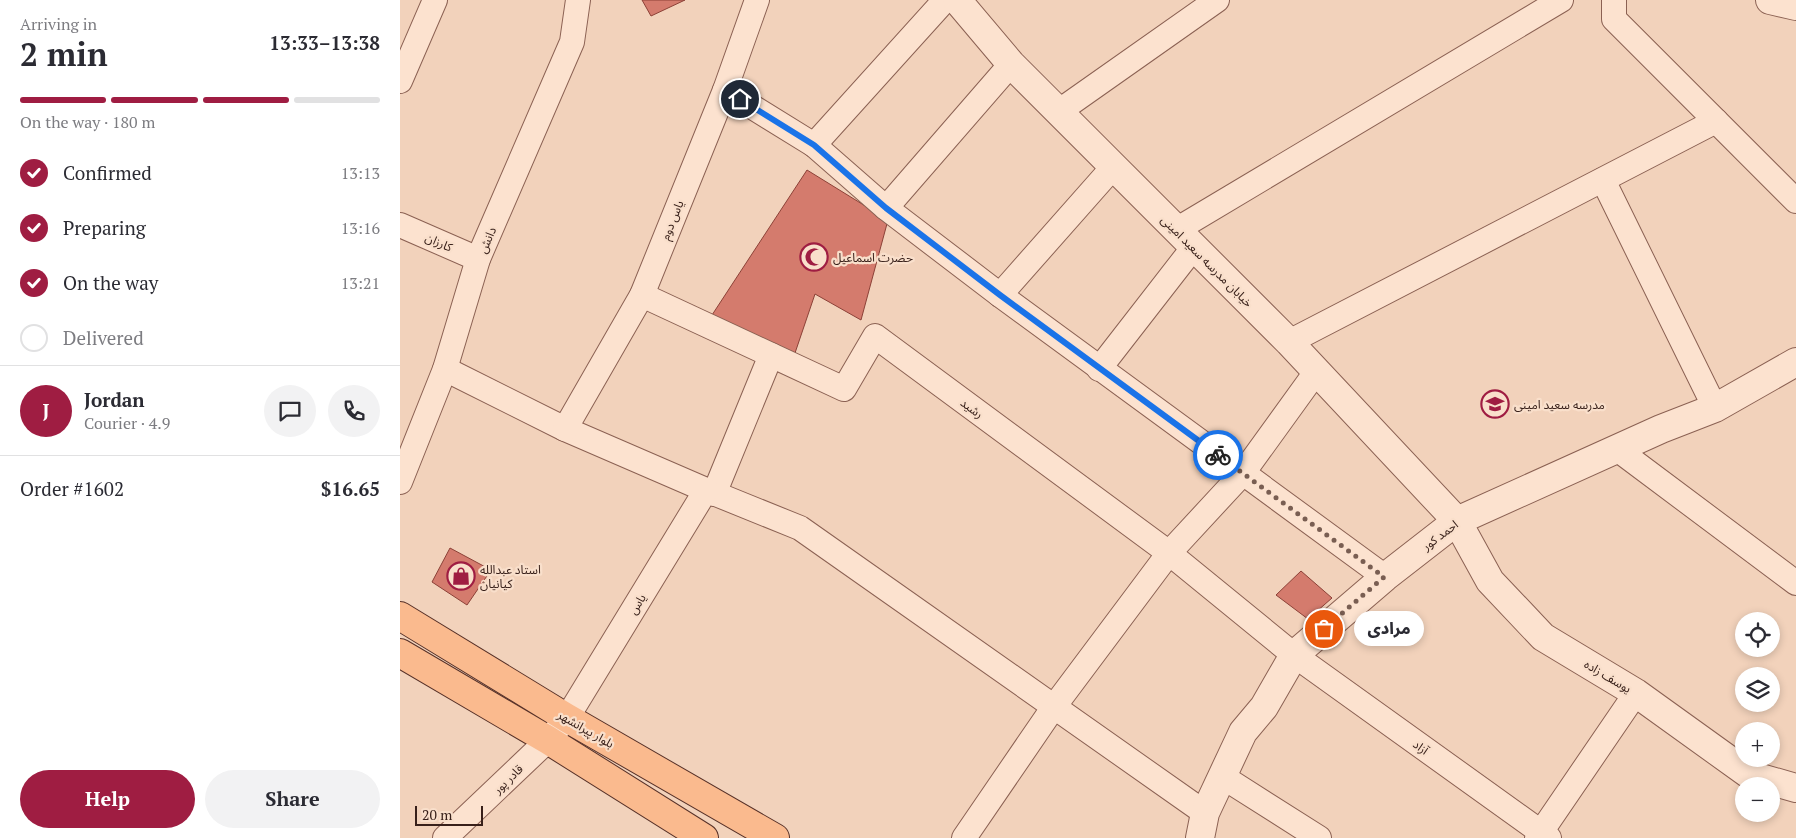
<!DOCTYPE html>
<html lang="en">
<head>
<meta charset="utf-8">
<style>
  :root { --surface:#fff; --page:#f2f2f3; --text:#2b2b33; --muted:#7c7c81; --line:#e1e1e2; --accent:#9f1d42 }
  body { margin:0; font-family:"PT Serif","Noto Sans Arabic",serif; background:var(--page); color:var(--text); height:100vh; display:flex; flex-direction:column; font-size:19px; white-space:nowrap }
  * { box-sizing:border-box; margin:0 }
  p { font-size:16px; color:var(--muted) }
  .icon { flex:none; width:28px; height:28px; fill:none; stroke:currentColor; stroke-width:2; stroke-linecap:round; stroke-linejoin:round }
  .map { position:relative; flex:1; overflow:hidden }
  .details { display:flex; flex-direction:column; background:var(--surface); width:400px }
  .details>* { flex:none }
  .buttons { position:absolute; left:1335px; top:612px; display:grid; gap:10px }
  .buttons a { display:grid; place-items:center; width:45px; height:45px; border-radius:50%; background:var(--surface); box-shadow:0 2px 8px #0003; font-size:25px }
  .scale { position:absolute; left:15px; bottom:12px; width:68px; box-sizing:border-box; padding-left:5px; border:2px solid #38201a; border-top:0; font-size:14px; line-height:18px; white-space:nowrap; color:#38201a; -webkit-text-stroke:4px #f9dfcb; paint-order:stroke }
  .pin { position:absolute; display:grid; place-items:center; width:42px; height:42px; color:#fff; margin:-21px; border:2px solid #fff; border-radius:50%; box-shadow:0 1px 5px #0007 }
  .courier { position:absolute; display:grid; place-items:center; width:50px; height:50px; margin:-25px; border:4px solid #1a73e8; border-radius:50%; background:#fff; color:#222; box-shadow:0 1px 6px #0007 }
  .bubble { position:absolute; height:35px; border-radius:18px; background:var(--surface); box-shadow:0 2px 8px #0003; font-size:16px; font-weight:800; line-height:35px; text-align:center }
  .summary em { font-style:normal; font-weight:800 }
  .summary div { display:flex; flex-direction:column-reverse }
  .summary { display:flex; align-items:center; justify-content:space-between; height:85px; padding:0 20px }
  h1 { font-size:32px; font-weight:800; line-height:38px }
  .bar { display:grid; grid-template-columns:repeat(4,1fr); gap:8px 5px; align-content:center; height:60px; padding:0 20px }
  .bar i { height:6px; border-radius:4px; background:var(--line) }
  .bar .current { background:var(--accent) }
  .bar p { grid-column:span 4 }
  .line { display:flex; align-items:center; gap:12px; padding:0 20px; border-top:1px solid var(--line) }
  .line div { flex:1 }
  .round { display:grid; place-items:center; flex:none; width:52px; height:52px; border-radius:26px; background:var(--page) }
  ol { padding:0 20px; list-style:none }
  li { display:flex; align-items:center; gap:15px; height:55px }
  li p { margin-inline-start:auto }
  li .icon { padding:5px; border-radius:50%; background:var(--accent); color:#fff; stroke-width:4 }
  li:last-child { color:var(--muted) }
  li i { width:28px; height:28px; border:2px solid var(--line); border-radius:50% }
  .cta { display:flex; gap:10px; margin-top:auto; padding:10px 20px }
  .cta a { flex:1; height:58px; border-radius:30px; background:var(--accent); color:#fff; font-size:20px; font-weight:800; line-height:58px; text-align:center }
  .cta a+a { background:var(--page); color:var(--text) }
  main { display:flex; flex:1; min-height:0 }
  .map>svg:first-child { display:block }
</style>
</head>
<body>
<main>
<section class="details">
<div class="summary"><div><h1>2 min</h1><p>Arriving in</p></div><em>13:33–13:38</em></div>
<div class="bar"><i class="current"></i><i class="current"></i><i class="current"></i><i></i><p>On the way · 180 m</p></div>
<ol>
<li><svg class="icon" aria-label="check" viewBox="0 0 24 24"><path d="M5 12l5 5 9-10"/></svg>Confirmed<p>13:13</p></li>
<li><svg class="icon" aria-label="check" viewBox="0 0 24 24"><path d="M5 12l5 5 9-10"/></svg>Preparing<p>13:16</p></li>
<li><svg class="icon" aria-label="check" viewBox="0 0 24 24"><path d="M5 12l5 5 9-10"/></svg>On the way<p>13:21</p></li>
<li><i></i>Delivered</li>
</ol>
<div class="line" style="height:90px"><b class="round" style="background:var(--accent);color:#fff">J</b><div><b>Jordan</b><p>Courier · 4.9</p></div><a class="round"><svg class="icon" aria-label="chat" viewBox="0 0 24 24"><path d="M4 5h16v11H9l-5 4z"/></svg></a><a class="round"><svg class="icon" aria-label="phone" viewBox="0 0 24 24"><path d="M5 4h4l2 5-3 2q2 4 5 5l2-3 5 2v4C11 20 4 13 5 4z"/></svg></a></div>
<div class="line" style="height:65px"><div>Order #1602</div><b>$16.65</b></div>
<div class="cta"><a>Help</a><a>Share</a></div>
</section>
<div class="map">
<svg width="1396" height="838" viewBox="0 0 1396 838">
  <rect width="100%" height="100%" fill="#f2d2bb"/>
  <g fill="#d47b6d" stroke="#8c4137">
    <polygon points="242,0 285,0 251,16"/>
    <polygon points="407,170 488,220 461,320 415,294 395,353 312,315"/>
    <polygon points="50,548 91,570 67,605 32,582"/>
    <polygon points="901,571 932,598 908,619 876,595"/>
  </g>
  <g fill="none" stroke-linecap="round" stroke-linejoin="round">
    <g stroke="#8b6153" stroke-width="26">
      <g id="minor">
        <polyline points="1214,0 1214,19 1396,201"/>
        <polyline points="0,81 35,0"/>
        <polyline points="325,90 414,145 486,208 600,295 985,577"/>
        <polyline points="658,112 817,0"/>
        <polyline points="414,145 545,0"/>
        <polyline points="1203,180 1315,408"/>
        <polyline points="486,208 611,64"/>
        <polyline points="0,225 78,259"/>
        <polyline points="776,230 1161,0"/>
        <polyline points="242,295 444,389 475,336 769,553 894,655 1149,838"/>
        <polyline points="600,295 714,166"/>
        <polyline points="889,342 1316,121"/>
        <polyline points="45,369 165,429 306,490 400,528 805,813"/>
        <polyline points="699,369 793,248"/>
        <polyline points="165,429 242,295 325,90 357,0"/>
        <polyline points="1217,449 1396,583"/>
        <polyline points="0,482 45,369 78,259 172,42 178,0"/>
        <polyline points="314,494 371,355"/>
        <polyline points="823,777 919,838"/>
        <polyline points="45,838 148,740 167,718 306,490"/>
        <polyline points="564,838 653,708 769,553 843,473 916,372"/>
        <polyline points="1137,838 1236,693"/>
      </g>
    </g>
    <g stroke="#8b6153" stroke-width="30">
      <g id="tertiary">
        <polyline points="557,0 611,64 889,342 1057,521 1090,581 1143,637 1236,693 1350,775 1396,788"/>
        <polyline points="1370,0 1396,6"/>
        <polyline points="800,838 805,813 843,732 864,707 894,655 985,577 1057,521 1261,429 1315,408 1396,362"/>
      </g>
    </g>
    <g stroke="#573128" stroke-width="30">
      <g id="primary">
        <polyline points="0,616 167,718 375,838"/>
        <polyline points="0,653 148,740 304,838"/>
      </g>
    </g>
    <use href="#minor" stroke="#fce2cf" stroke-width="24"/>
    <use href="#tertiary" stroke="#fce2cf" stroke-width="28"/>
    <use href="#primary" stroke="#faba8e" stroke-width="28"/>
  </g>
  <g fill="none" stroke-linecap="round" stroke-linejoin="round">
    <polyline stroke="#795e52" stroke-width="5" stroke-dasharray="0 9" points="818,455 984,577 924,629"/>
    <polyline stroke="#1a73e8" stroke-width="6" points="340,99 414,145 486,208 600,295 818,455"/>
  </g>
  <defs>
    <g id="mosque-ring" transform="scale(1.4375)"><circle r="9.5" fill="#f9dfcb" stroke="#9f1d42" stroke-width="1.5"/><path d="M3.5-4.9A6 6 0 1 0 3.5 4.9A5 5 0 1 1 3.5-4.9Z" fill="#9f1d42"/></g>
    <g id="school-ring" transform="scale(1.4375)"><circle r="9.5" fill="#f9dfcb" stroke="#9f1d42" stroke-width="1.5"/><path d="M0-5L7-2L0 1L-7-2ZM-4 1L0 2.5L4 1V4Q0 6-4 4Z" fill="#9f1d42"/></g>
    <g id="shop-ring" transform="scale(1.4375)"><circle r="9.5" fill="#f9dfcb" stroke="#9f1d42" stroke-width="1.5"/><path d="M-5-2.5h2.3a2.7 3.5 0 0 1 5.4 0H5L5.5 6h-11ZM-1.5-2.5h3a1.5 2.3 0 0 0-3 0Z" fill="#9f1d42"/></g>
  </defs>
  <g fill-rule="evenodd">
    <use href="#mosque-ring" x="414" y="257"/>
    <use href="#school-ring" x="1095" y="404"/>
    <use href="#shop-ring" x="61" y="576"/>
  </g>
  <g text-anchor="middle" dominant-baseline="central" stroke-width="4.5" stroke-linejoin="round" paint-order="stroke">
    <g font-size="12" fill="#38201a" stroke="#f9dfcb">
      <text transform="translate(272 220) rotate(-68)">یاس دوم</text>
      <text transform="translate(87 240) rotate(-67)">دانش</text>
      <text transform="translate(39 242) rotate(24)">کارزان</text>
      <text transform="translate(807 261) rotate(45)">خیابان مدرسه سعید امینی</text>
      <text transform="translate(572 408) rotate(36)">رشید</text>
      <text transform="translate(1040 535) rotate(-37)">احمد کور</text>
      <text transform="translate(237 604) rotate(-59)">یاس</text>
      <text transform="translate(1208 676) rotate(31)">یوسف زاده</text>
      <text transform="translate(186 729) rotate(30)">بلوار پیرانشهر</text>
      <text transform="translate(1021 747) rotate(36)">آزاد</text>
      <text transform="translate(108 779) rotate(-44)">قادر پور</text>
    </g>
    <g font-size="12" fill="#38201a" stroke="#f9dfcb" text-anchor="start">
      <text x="433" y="257">حضرت اسماعیل</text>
      <text x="1114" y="404">مدرسه سعید امینی</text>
      <text x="80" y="569">استاد عبدالله<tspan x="80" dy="14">کیانیان</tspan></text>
    </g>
  </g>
</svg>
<div class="buttons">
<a><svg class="icon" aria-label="locate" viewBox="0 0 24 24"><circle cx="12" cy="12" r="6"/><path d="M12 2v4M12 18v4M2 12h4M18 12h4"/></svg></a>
<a><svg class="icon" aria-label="layers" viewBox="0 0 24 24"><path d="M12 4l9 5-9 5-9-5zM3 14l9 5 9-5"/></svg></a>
<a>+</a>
<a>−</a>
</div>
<div class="scale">20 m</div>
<div class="pin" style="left:924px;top:629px;background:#ea580c"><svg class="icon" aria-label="bag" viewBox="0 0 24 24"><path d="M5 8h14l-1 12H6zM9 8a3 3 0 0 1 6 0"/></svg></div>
<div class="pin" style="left:340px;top:99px;background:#1f2937"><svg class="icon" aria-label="home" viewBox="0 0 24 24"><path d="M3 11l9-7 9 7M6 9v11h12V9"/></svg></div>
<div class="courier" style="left:818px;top:455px"><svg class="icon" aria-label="bike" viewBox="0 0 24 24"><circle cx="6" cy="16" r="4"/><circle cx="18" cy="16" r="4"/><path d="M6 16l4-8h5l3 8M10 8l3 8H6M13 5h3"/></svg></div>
<div class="bubble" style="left:954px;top:611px;width:70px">مرادی</div>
</div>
</main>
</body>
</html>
